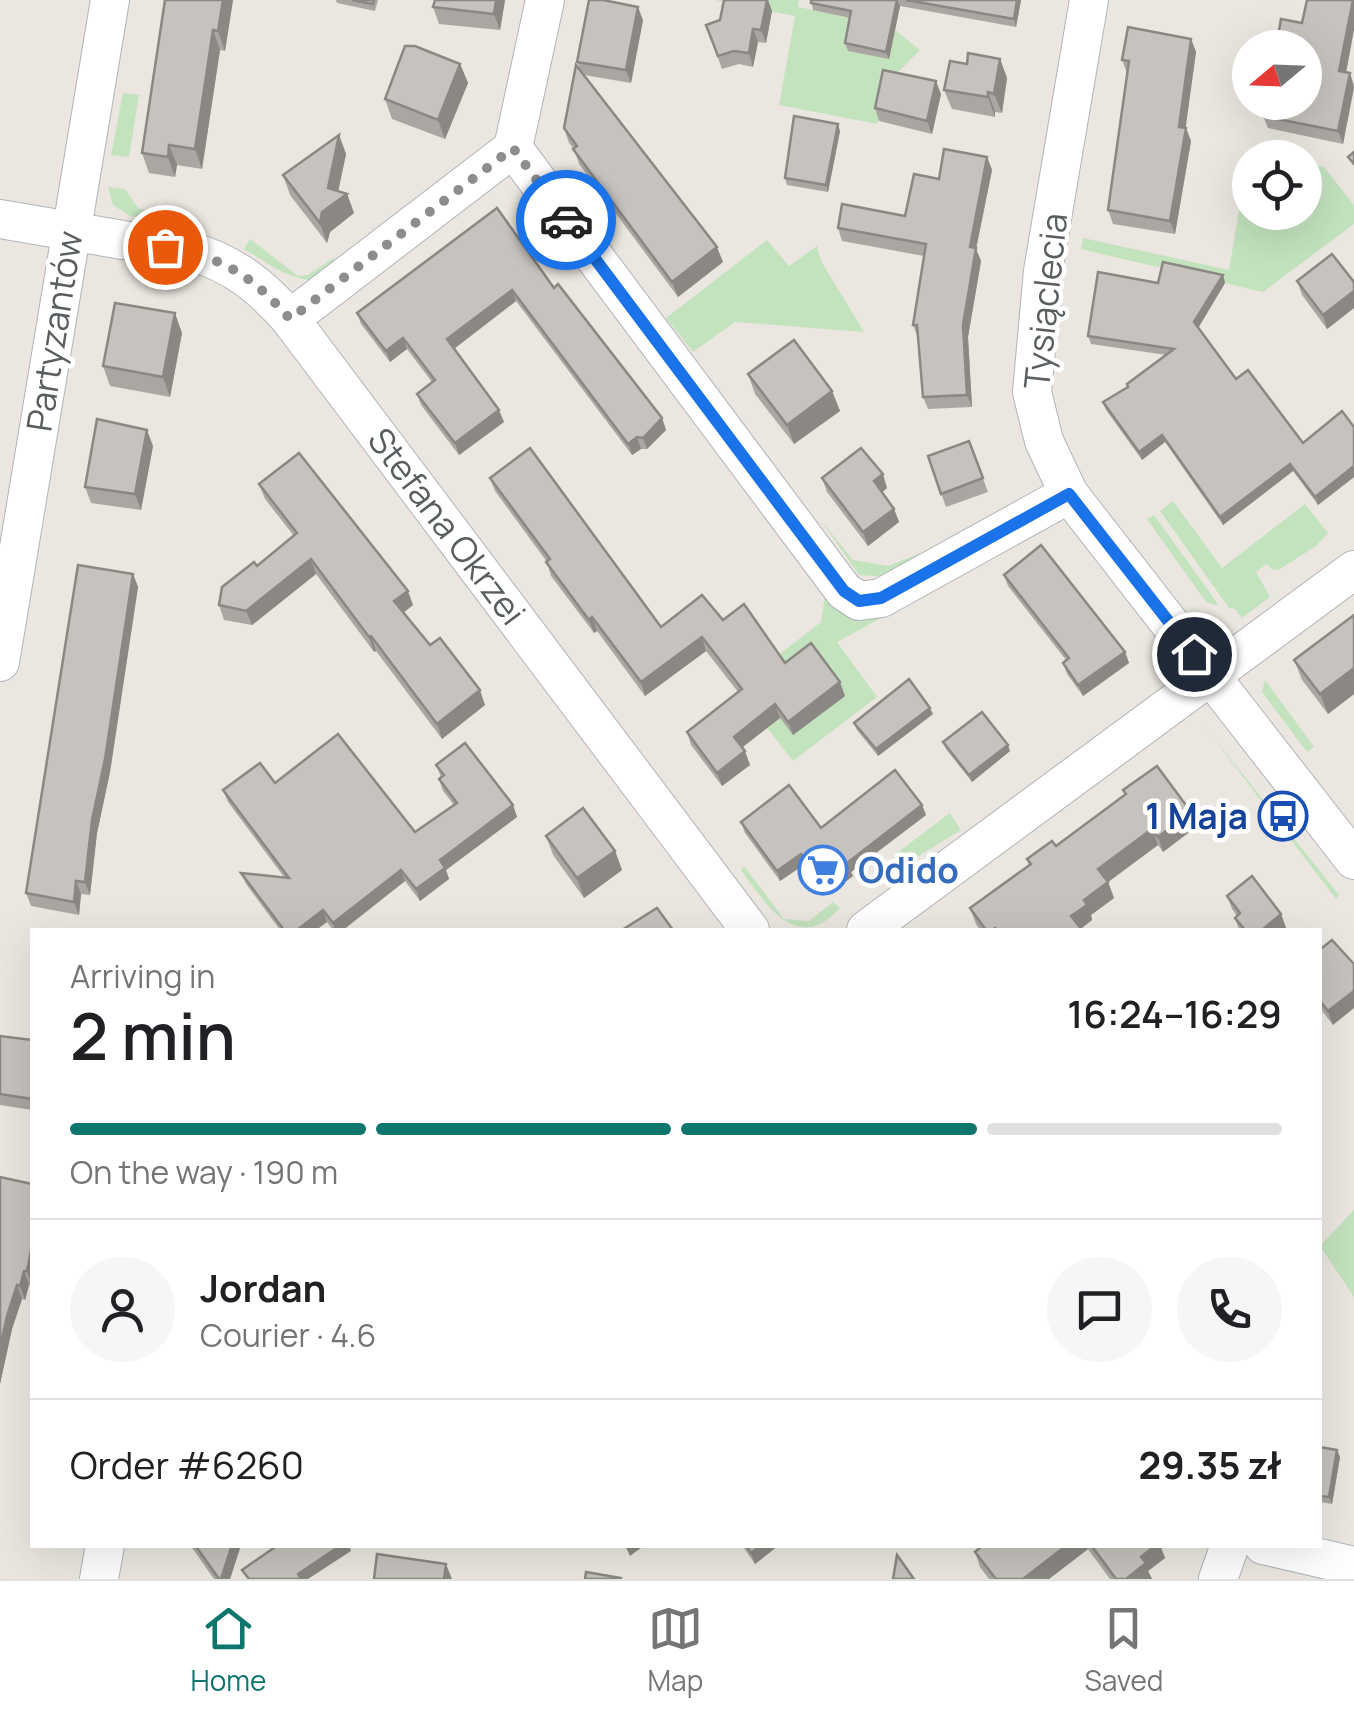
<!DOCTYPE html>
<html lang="en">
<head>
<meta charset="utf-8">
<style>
  :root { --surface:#fff; --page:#f6f6f6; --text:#202124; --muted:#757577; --line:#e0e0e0; --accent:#0f766e }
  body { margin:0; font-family:Manrope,sans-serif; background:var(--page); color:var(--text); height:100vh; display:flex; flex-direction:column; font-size:38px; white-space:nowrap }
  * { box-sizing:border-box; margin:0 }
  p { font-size:32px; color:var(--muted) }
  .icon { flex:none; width:55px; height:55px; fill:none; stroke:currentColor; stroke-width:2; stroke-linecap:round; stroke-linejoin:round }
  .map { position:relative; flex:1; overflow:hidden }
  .details { position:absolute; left:30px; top:928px; width:1292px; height:620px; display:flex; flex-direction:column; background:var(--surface); border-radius:0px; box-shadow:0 10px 40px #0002 }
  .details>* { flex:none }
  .needle { width:65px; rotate:251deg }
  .fabs { position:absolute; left:1232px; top:30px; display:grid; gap:20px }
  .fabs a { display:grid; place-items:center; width:90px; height:90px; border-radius:50%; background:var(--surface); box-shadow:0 10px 40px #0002; font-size:50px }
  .pin { position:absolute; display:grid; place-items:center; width:85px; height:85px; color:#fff; margin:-42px; border:5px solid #fff; border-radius:50%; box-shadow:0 2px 10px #0007 }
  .courier { position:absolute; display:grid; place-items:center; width:100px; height:100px; margin:-50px; border:8px solid #1a73e8; border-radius:50%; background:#fff; color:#222; box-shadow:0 2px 12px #0007 }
  .head em { font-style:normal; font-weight:600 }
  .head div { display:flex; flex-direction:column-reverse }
  .head { display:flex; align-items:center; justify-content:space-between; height:170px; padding:0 40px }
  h1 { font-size:65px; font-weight:600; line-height:75px }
  .bar { display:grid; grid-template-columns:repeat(4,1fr); gap:15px 10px; align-content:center; height:120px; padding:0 40px }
  .bar i { height:12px; border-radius:8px; background:var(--line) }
  .bar .selected { background:var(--accent) }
  .bar p { grid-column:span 4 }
  .line { display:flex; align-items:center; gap:25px; padding:0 40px; border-top:2px solid var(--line) }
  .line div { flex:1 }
  .round { display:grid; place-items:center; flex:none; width:105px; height:105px; border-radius:52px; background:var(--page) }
  .menu { display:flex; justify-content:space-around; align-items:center; height:140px; border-top:2px solid var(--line); background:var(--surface); font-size:28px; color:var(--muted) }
  .menu a { display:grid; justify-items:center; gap:5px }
  .menu .selected { color:var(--accent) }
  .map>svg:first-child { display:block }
</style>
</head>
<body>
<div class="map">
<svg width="1354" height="1579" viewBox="0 0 1354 1579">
  <rect width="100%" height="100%" fill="#ebe7e0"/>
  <g fill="#c3e2be">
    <polygon points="715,0 799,0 798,7 895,26 895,30 920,50 891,79 877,124 779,105 795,16"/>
    <polygon points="123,93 139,95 129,157 111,155"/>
    <polygon points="1249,152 1276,157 1250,158 1250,212 1305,212 1305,163 1324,167 1354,205 1354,224 1263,292 1081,249 1083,238 1229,270"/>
    <polygon points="108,187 125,189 139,209 191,217 186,227 130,216 113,205"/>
    <path d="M250,239L298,276L308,275L333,258L335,263L313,281C278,274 275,267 244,249Z"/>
    <polygon points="767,240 789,266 817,246 821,261 864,332 735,322 693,352 666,318"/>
    <polygon points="1173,501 1222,568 1305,504 1328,533 1316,546 1280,569 1273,570 1267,564 1256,572 1270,597 1242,618 1235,609 1229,608 1160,511"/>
    <polygon points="1154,515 1213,597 1219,606 1206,602 1147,519"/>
    <polygon points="820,519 853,560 889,566 920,553 919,558 890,577 859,575"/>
    <path d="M982,563L837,642L877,697L793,761L736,688L821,622L825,596L802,566L804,565C817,579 834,609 849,616Z"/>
    <polygon points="1265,680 1314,747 1307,752 1262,692"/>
    <polygon points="1205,727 1339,895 1336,899"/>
    <polygon points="950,813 961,830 909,862 903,862 897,853"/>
    <path d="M744,866L784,919L809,921L833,902L840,908C796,956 765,903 741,870Z"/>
    <polygon points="1354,1210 1354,1297 1320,1246"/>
  </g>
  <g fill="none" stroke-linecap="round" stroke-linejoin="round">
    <g stroke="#b1b4b8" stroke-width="40">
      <g id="minor">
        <polyline points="545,0 513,148 844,591 859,601 881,598 1069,494"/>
        <polyline points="1089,0 1043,271 1032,392 1044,441 1069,494 1354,860"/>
        <path d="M0,219L193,252C235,265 261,286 290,319L750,930"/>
        <polyline points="290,319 513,148"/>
        <polyline points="0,662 110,0"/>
        <polyline points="866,930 1354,570"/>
        <polyline points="1263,1545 1354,1566"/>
        <polyline points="99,1579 105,1545"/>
        <polyline points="1218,1579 1230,1545"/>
      </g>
    </g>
    <use href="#minor" stroke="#fff" stroke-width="38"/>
  </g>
  <g fill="#aaa7a3">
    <polygon points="165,0 233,0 225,51 220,50 202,169 177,165 175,177 149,173 142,153"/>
    <polygon points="336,0 378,0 375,11 337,3"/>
    <polygon points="435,0 505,0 500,30 439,24 433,7"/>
    <polygon points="724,0 768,0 772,11 766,43 758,42 753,67 739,64 722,69 706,25 720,20"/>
    <polygon points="811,0 1021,0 1016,27 900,6 889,59 848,51 845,43 850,18 813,10"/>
    <polygon points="643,20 631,83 584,75 723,262 678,297 579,164 574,149 569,143 564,128 581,71 577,62"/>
    <polygon points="1302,23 1346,72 1350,73 1354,85 1343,144 1268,128 1263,116"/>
    <polygon points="1191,39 1196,52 1185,128 1191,141 1175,234 1113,224 1108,210 1127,73 1122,60"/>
    <polygon points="1000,59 1007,78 1002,113 995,112 995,117 952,109 944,90 967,64"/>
    <polygon points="460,64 468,83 445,139 392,119 385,99"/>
    <polygon points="941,94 932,134 879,121 875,108"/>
    <polygon points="840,131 828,192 787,185 785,178"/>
    <polygon points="339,135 346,154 338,191 347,194 354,213 330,232 327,243 290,195 283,175"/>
    <polygon points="987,157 992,170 976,249 981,261 968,337 972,407 928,409 923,397 918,338 913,325 924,256 842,241 838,228 905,216 939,179"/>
    <polygon points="497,208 554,288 662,418 666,430 647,449 641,449 632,455 516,301 454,349 504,422 459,455 421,405 417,394 432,382 407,349 390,362 361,324 357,313"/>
    <polygon points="1223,275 1225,283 1198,328 1236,379 1303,443 1354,427 1354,477 1318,505 1293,471 1223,525 1165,442 1142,460 1106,410 1103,402 1128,387 1166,355 1091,344 1088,336 1158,283"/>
    <polygon points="1297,281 1354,282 1354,308 1327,329 1302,295"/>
    <polygon points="182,333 170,397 110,386 103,366"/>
    <polygon points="748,374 832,391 840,411 794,444 755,394"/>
    <polygon points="969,441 988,492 946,507 928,456"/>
    <polygon points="153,446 141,510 91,503 85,487"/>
    <polygon points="490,478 661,627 723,620 785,663 845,696 793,735 780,718 742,747 750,765 722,786 691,745 687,732 738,692 706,651 645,696 597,631 594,633 551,576 547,562 495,491"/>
    <polygon points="822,478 887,488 882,492 894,509 899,522 868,546 827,492"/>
    <polygon points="259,484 413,605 403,613 430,645 485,705 442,739 376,651 374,652 316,574 252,625 224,620 219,605 294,536 265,499"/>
    <polygon points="133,574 138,587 110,772 97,833 90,895 81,894 79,915 31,906 26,893"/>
    <polygon points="1004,575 1125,652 1129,663 1083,696 1067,674 1063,663 1066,660 1008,586"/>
    <polygon points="1354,615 1354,694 1328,714 1302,680 1294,660"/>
    <polygon points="933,714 878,756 857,730 854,723"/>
    <polygon points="943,742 1010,751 972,782 946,749"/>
    <polygon points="436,765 513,805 517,817 446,870 449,879 420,901 405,881 343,930 333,930 327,922 316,930 280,930 246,884 241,873 284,877 228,802 223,790 275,783 415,832 454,805 443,791 439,779 441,777"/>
    <polygon points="1123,790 1191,812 1196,827 1163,852 1158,845 1108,882 1114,898 1091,915 1092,920 1081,929 1082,930 980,930 976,924 970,908 1029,865 1027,859 1056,846 1125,795"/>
    <polygon points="922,805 926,815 851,872 853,876 828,895 805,864 780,881 745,833 741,822 821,828"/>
    <polygon points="546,836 615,851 622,870 584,898 553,855"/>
    <polygon points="1227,896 1281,914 1286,928 1283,930 1239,930 1235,918 1237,916 1232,909"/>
    <polygon points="1320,946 1333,1025 1320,1008"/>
    <polygon points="0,1036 32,1040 32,1110 0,1105"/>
    <polygon points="0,1177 32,1184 32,1285 29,1285 25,1300 22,1299 12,1329 0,1384"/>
    <polygon points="1320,1447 1337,1450 1340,1457 1332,1504 1320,1502"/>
    <polygon points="190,1545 241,1545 230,1579 214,1579"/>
    <polygon points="742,1545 779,1545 755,1564"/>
    <polygon points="983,1545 1160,1545 1165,1558 1148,1571 1152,1579 1110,1579 1088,1549 1049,1579 989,1579 980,1567 975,1552"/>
  </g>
  <g fill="#8b8884">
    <polygon points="223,0 233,0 225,51 218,31"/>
    <polygon points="496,0 505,0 500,30 494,14"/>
    <polygon points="767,0 768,0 772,11 766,43 761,30"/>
    <polygon points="897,0 900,6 889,59 886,52"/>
    <polygon points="1017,0 1021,0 1016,27 1014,19"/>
    <polygon points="1353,0 1354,0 1354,30 1344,84 1339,71"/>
    <polygon points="638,7 643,20 631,83 626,70"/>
    <polygon points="753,29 758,42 753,67 749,53"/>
    <polygon points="213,30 220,50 202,169 195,149"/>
    <polygon points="1191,39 1196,52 1184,140 1179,127"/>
    <polygon points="1000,59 1007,78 1002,113 994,94"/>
    <polygon points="460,64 468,83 445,139 438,120"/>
    <polygon points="1350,73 1354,88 1343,144 1338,131"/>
    <polygon points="936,81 941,94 932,134 927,121"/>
    <polygon points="988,92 995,112 995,117 988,97"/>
    <polygon points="838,124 840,131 828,192 826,185"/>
    <polygon points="1186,128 1191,141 1175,234 1170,221"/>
    <polygon points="339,135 346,154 336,202 347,194 354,213 330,232 327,243 320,223"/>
    <polygon points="169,145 177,165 175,177 168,157"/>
    <polygon points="987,157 992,170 976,249 981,261 968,337 972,407 967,395 963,325 970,247"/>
    <polygon points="717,247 723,262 678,297 672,282"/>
    <polygon points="1223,275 1225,283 1197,330 1194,322"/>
    <polygon points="512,290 516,301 451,351 447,339"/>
    <polygon points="1354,291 1354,308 1327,329 1323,315"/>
    <polygon points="175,313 182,333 170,397 163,377"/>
    <polygon points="403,338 407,349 390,362 386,351"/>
    <polygon points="832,391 840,411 794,444 787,425"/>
    <polygon points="499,410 504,422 459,455 455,443"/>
    <polygon points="662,418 666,430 647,449 643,438"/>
    <polygon points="147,430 153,446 141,510 135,494"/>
    <polygon points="1162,435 1165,442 1142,460 1139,452"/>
    <polygon points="637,437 641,449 632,455 628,444"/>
    <polygon points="1290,464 1293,471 1223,525 1220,517"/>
    <polygon points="1354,466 1354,477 1318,505 1315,497"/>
    <polygon points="883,474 887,488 879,495 874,481"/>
    <polygon points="894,509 899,522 868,546 863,532"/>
    <polygon points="311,559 316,574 252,625 246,611"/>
    <polygon points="133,574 138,587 110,772 97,833 90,895 85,882 92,820"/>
    <polygon points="408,591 413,605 399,616 394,601"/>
    <polygon points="592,617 597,631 594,633 589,620"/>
    <polygon points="371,636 376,651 374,652 369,637"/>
    <polygon points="702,637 706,651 645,696 641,682"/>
    <polygon points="1125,652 1129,663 1083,696 1078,685"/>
    <polygon points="1354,668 1354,694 1328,714 1320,694"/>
    <polygon points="840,682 845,696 793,735 788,722"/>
    <polygon points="480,690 485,705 442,739 437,724"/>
    <polygon points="775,704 780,718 739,750 734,737"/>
    <polygon points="930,708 933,714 878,756 876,749"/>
    <polygon points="1008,745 1010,751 972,782 969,775"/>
    <polygon points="745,751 750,765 722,786 717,773"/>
    <polygon points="513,805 517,817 446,870 449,879 420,901 416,889 440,860"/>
    <polygon points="922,805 926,815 851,872 853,876 828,895 824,884 847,863"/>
    <polygon points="1191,812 1196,827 1163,852 1158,837"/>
    <polygon points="1152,829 1158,845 1104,885 1098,869"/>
    <polygon points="615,851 622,870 584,898 577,878"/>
    <polygon points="801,854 805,864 780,881 777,871"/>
    <polygon points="401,870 405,881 343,930 335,930 333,923"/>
    <polygon points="76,881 81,894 79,915 74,902"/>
    <polygon points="1108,882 1114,898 1091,915 1092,920 1079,930 1071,916 1084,900"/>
    <polygon points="323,910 327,922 316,930 297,930"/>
    <polygon points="1281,914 1286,928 1283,930 1262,930"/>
    <polygon points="1354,991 1354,1008 1333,1025 1328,1011"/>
    <polygon points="32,1245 32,1285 27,1271"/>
    <polygon points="24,1271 29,1285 25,1300 20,1286"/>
    <polygon points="17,1285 22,1299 12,1329 0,1384 0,1348 7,1316"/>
    <polygon points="1337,1450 1340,1457 1332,1504 1329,1497"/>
    <polygon points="232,1545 241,1545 230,1579 221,1579"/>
    <polygon points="341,1545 349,1545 351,1551 308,1579 300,1579 298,1574"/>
    <polygon points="625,1545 645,1545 630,1556"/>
    <polygon points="761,1545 779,1545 755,1564 751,1553"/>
    <polygon points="1067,1545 1086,1545 1088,1549 1049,1579 1023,1579"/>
    <polygon points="1156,1545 1160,1545 1165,1558 1148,1571 1152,1579 1126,1579 1141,1557"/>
    <polygon points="446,1564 452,1579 444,1579"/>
  </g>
  <g fill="#c6c2bd" stroke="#8b8884" stroke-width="2.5">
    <polygon points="165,0 223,0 218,31 213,30 195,149 169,145 168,157 142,153"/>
    <polygon points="352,0 374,0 373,4"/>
    <polygon points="435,0 496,0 494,14 433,7"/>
    <polygon points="589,0 603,0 638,7 626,70 577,62"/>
    <polygon points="724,0 767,0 761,30 753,29 749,53 734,51 718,56 706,25 720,20"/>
    <polygon points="811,0 897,0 886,52 845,43 851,11 811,3"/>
    <polygon points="906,0 1017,0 1014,19"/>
    <polygon points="1307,0 1353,0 1339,71 1350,73 1338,131 1263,116 1265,102 1305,102 1305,48 1276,48 1281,19 1302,23"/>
    <polygon points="1128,27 1191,39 1179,127 1186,128 1170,221 1108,210 1129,61 1122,60"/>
    <polygon points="405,46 415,46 460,64 438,120 385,99"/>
    <polygon points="968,53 1000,59 994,94 988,92 988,97 944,90 950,61 967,64"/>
    <polygon points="576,65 717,247 672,282 573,149 577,146 564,128"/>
    <polygon points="883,70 936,81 927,121 875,108"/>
    <polygon points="794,116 838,124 826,185 785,178"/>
    <polygon points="339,135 328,188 347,194 322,212 320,223 283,175"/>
    <polygon points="944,149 987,157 970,247 976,248 963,325 967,395 923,397 917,325 913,325 926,244 838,228 842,204 905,216 914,174 939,179"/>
    <polygon points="1354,152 1354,164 1348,157"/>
    <polygon points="497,208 554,288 558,284 662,418 643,438 637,437 628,444 512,290 447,339 499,410 455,443 417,394 435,380 403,338 386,351 357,313"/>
    <polygon points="1332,254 1354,282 1354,291 1323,315 1297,281"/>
    <polygon points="1163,262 1223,275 1194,322 1236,379 1248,370 1303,443 1342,411 1354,427 1354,466 1315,497 1290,464 1220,517 1162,435 1139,452 1103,402 1128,387 1127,384 1174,349 1088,336 1098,272 1158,283"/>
    <polygon points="115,303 175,313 163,377 103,366"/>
    <polygon points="794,340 832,391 787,425 748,374"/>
    <polygon points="97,419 147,430 135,494 85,487"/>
    <polygon points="969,441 983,478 941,494 928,456"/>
    <polygon points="530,448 661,627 702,595 723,620 744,604 785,663 811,643 840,682 788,722 775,704 734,737 745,751 717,773 687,732 742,689 702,637 641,682 592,617 589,620 546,562 550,559 490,478"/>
    <polygon points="861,448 883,474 874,481 894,509 863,532 822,478"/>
    <polygon points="299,453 408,591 394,601 430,645 440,638 480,690 437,724 371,636 369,637 311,559 246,611 219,605 222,587 254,562 257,566 297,533 259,484"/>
    <polygon points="1041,545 1125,652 1078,685 1063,663 1069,658 1004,575"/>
    <polygon points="78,565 133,574 105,759 92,820 85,882 76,881 74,902 26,893"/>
    <polygon points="1354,615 1354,668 1320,694 1294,660"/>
    <polygon points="909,679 930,708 876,749 854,723"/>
    <polygon points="982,712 1008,745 969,775 943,742"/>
    <polygon points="338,734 415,832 457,803 439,779 444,775 436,765 465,743 513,805 440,860 445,868 416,889 401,870 333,923 323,910 297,930 284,930 241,873 289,878 223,790 260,763 275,783"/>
    <polygon points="1157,766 1191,812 1158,837 1152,829 1098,869 1108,882 1084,900 1087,905 1071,916 1082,930 996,930 995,928 992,930 986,930 970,908 1031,864 1027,859 1052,841 1056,846 1126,794 1123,790"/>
    <polygon points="895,770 922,805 847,863 849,866 824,884 801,854 777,871 741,822 789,785 821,828"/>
    <polygon points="583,808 615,851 577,878 546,836"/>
    <polygon points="1252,876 1281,914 1262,930 1245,930 1235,918 1240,913 1227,896"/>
    <polygon points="657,908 673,930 622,930"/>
    <polygon points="1332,940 1354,964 1354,991 1328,1011 1320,1001 1320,946 1322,948"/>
    <polygon points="0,1036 32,1040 32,1099 0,1094"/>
    <polygon points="0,1177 32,1184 32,1245 27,1271 24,1271 20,1286 17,1285 7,1316 0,1348"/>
    <polygon points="1320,1447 1337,1450 1329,1497 1320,1496"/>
    <polygon points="195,1545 232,1545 221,1579 219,1579"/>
    <polygon points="278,1545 341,1545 298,1574 301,1579 249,1579 242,1570"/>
    <polygon points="746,1545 761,1545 751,1553"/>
    <polygon points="983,1545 1067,1545 1023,1579 996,1579 975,1552"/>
    <polygon points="1091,1545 1156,1545 1141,1557 1146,1563 1126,1579 1116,1579"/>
    <polygon points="377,1554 446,1564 444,1579 374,1579"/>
    <polygon points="897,1555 914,1579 893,1579"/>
    <polygon points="586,1572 621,1578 621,1579 585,1579"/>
  </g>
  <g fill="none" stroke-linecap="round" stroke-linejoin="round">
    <path stroke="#8c8e8d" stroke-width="10" stroke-dasharray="0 18" d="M165,247C224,258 250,274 290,319L513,148L566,220"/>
    <polyline stroke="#1a73e8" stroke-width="12" points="566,220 844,591 859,601 881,598 1069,494 1194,654"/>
  </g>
  <defs>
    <g id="bus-ring" transform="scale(2.5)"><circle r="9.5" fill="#fff" stroke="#1a4fb4" stroke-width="1.5"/><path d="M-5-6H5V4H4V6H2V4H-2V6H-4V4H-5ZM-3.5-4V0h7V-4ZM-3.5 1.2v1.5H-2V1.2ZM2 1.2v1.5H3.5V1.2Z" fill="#1a4fb4"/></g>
    <g id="supermarket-ring" transform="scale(2.5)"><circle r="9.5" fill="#fff" stroke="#3f7fe0" stroke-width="1.5"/><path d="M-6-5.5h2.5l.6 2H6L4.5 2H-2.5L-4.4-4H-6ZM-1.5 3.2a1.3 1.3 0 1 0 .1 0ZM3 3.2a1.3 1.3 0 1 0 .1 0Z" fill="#3f7fe0"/></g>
  </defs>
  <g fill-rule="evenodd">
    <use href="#bus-ring" x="1283" y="816"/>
    <use href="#supermarket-ring" x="823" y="870"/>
  </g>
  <g text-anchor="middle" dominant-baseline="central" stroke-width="9" stroke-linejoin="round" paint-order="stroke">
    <g font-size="35" fill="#595e61" stroke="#fff">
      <text transform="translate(1045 301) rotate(-84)">Tysiąclecia</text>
      <text transform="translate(54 331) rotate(-81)">Partyzantów</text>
      <text transform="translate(447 526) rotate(53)">Stefana Okrzei</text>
    </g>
    <g font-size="35" font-weight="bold" fill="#164399" stroke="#fff" text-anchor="end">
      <text x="1248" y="816">1 Maja</text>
    </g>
    <g font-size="35" font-weight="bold" fill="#366cbe" stroke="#fff" text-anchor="start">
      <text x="858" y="870">Odido</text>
    </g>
  </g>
</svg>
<div class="fabs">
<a><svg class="needle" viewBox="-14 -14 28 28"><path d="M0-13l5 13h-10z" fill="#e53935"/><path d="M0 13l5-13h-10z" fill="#757577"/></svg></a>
<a><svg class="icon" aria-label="locate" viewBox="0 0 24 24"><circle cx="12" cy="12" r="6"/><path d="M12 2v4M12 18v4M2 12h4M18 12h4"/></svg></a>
</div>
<div class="pin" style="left:165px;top:247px;background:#ea580c"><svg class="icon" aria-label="bag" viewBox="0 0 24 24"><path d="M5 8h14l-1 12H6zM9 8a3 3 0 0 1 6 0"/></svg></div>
<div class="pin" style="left:1194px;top:654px;background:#1f2937"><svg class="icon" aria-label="home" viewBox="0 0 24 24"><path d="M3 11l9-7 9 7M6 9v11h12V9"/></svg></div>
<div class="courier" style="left:566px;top:220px"><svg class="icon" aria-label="car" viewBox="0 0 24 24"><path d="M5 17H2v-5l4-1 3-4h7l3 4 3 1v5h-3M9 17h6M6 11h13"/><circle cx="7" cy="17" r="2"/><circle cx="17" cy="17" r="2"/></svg></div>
<section class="details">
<div class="head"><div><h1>2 min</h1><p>Arriving in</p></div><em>16:24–16:29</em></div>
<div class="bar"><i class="selected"></i><i class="selected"></i><i class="selected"></i><i></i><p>On the way · 190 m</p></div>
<div class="line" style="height:180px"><a class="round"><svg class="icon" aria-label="person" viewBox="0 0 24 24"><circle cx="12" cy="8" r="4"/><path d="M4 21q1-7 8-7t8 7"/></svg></a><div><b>Jordan</b><p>Courier · 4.6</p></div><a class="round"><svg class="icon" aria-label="chat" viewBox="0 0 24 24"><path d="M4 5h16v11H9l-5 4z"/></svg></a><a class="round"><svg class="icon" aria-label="phone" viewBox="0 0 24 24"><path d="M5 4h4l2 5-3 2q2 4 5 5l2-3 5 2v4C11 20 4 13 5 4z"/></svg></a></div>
<div class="line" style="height:130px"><div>Order #6260</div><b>29.35 zł</b></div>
</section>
</div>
<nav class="menu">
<a class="selected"><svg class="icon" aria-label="home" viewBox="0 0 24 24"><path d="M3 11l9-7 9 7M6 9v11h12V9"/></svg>Home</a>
<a><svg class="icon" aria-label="map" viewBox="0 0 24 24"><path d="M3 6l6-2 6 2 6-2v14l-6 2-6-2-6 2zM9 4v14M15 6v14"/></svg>Map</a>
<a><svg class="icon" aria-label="saved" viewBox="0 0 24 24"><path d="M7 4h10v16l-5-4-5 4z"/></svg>Saved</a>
</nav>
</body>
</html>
